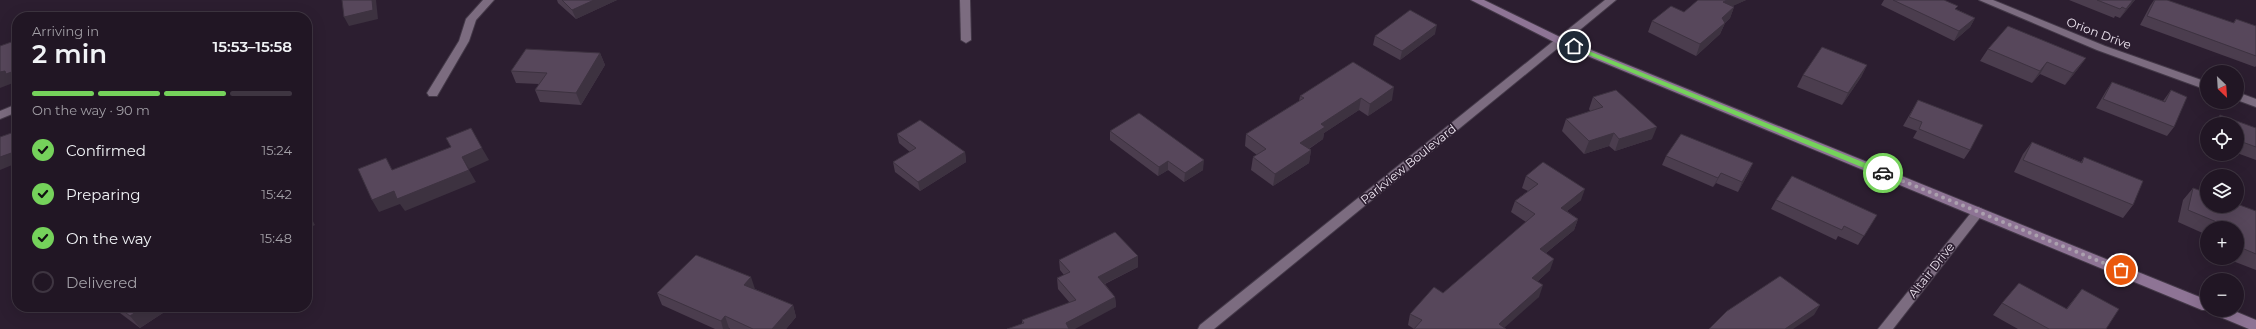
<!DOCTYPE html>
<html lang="en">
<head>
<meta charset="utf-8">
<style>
  :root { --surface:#211624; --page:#291f2c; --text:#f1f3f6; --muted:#a29fa6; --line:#3e3541; --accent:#75d25b }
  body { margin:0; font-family:Montserrat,sans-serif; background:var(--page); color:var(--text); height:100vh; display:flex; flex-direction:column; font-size:15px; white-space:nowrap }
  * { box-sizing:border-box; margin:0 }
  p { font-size:13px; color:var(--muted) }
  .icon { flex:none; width:22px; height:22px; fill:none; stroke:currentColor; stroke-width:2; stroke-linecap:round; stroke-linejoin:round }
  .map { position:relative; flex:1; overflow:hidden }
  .side { position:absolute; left:12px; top:12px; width:300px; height:300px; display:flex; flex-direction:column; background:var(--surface); border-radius:16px; box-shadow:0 4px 16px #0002,0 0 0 1px var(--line) }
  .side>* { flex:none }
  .needle { width:26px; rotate:155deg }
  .fabs { position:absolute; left:2200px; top:65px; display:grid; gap:8px }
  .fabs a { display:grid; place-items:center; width:44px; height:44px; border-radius:50%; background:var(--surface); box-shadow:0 4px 16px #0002,0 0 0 1px var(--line); font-size:20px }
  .pin { position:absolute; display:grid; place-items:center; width:34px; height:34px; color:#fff; margin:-17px; border:2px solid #fff; border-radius:50%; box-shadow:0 1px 4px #0007 }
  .courier { position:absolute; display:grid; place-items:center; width:40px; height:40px; margin:-20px; border:3px solid #75d25b; border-radius:50%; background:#fff; color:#222; box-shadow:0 1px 5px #0007 }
  .headline em { font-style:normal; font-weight:600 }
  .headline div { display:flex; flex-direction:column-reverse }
  .headline { display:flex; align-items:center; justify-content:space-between; height:68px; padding:0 20px }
  h1 { font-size:26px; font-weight:600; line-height:30px }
  .bar { display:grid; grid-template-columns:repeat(4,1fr); gap:6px 4px; align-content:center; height:48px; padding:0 20px }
  .bar i { height:5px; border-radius:3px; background:var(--line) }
  .bar .on { background:var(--accent) }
  .bar p { grid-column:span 4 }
  ol { padding:0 20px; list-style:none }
  li { display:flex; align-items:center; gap:12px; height:44px }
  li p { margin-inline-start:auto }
  li .icon { padding:4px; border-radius:50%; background:var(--accent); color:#111; stroke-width:4 }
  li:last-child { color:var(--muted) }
  li i { width:22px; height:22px; border:2px solid var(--line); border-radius:50% }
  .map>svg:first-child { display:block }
</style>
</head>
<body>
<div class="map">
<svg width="2256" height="329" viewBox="0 0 2256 329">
  <rect width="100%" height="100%" fill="#2c1e30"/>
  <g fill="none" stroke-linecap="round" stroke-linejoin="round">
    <g stroke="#443948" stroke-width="2">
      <g id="minor">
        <polygon points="483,0 494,0 476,20 469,41 437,96 429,96 427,93 459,41 466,19"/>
        <polygon points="960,0 970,0 971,40 966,43 961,40"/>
        <polygon points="1605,0 1616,0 1564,43 1556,43 1555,41 1556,39"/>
        <polygon points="1979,0 1993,0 2105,46 2207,82 2207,90 2097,50"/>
        <polygon points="2237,92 2256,99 2256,107 2237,100"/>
        <polygon points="17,104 17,112 0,119 0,111"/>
        <polygon points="1978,207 1982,209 1984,212 1982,215 1893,329 1878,329 1974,209"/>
      </g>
    </g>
    <g stroke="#443948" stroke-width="2">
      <polygon id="tertiary" points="1560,38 1565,41 1564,43 1214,329 1198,329 1200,325 1556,39"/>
    </g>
    <g stroke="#443948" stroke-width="2">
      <g id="secondary">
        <polygon points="1471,0 1484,0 1564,39 2207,300 2207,310 2211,310 2202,310 1556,43"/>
        <polygon points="2211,310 2232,310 2256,320 2256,329 2249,329 2213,314"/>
      </g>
    </g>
    <use href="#minor" fill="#7c6c80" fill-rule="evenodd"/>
    <use href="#tertiary" fill="#7c6c80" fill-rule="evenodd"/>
    <use href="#secondary" fill="#8e7495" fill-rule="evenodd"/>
  </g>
  <g fill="#4b3d4e">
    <polygon points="557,0 617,0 576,19 558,3"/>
    <polygon points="1698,0 1746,0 1732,6 1734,7 1730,18 1725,23 1720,34 1696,56 1648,32 1652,21 1684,12"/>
    <polygon points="1884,0 1944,0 1956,9 1975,18 1970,27 1954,41 1881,5"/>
    <polygon points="2069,0 2135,0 2120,18 2115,16 2114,18"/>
    <polygon points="2154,0 2167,0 2233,23 2236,19 2256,26 2256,66 2255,67 2140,25 2150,6"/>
    <polygon points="1435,34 1400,60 1373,45 1375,36"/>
    <polygon points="1988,49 2086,58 2077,70 2065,85 2040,74 2032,83 1980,61"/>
    <polygon points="600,53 605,65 581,105 540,102 535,90 539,84 516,83 511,71"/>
    <polygon points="1353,62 1392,100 1368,116 1359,110 1324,133 1323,139 1309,149 1311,150 1309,163 1273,186 1251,170 1253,157 1257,155 1245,146 1246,134 1299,101 1300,96"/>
    <polygon points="1867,65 1861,77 1842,105 1797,87 1803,75"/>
    <polygon points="2112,82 2163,101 2171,90 2174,127 2167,136 2096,108 2106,91"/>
    <polygon points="1593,97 1652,139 1615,151 1609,146 1584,154 1562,131 1566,119 1590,111 1589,109"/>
    <polygon points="1918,100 1970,150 1964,159 1913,138 1917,131 1903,126"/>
    <polygon points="2220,115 2256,128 2256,160 2237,153 2237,124 2213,124"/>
    <polygon points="1110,131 1203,170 1184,182 1168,170 1158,176 1110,140"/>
    <polygon points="897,134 965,152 966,162 920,191 895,172 893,162 910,152 899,143"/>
    <polygon points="2032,142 2081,162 2084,157 2133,205 2123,218 2014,172 2023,154"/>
    <polygon points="1666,156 1749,172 1738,192 1716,183 1713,187 1662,165"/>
    <polygon points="1526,176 1581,200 1567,211 1578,219 1574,230 1546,253 1550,270 1537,282 1539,297 1414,329 1408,325 1410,314 1443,293 1526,222 1511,212 1515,201 1528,191 1522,188"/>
    <polygon points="2193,188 2256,211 2256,270 2225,258 2237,258 2237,228 2207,228 2207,235 2178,222 2183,200"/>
    <polygon points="1776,200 1877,215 1858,245 1838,236 1836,240 1771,209"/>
    <polygon points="1059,260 1138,267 1105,284 1115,297 1116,307 1022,324 1022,320 1070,303 1058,289 1057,278 1064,275 1060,270"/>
    <polygon points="755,289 793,305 796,317 786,329 730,329 729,328 728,329 715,329 662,305 657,293"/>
    <polygon points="2082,289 2106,329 2018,329 1993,315 2002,303 2066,309"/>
    <polygon points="113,307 172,307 140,328 116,310"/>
  </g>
  <g fill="#3d3240">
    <polygon points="372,0 376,0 378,19 349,26 344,17"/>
    <polygon points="594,0 617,0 576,19 572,10"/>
    <polygon points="1727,0 1746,0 1718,13 1723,2"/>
    <polygon points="2133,0 2135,0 2120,18 2126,9"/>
    <polygon points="1734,7 1730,18 1719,28 1725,23 1720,34 1696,56 1700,44 1722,18"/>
    <polygon points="1975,18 1970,27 1954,41 1959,31"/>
    <polygon points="1437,25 1435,34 1400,60 1402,51"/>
    <polygon points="600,53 605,65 581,105 576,93"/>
    <polygon points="2086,58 2077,70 2065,85 2073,73"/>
    <polygon points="2047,62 2040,74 2032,83 2040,71"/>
    <polygon points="1867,65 1861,77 1842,105 1848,93"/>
    <polygon points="17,70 17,85 15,86 13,83 0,88 0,72 5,71"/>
    <polygon points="1394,87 1392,100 1368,116 1370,104"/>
    <polygon points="1361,98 1359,110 1324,133 1323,139 1299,155 1300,143 1321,124"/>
    <polygon points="1657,127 1652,139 1615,151 1619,139"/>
    <polygon points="1614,133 1609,146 1584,154 1589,141"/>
    <polygon points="482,148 489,160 469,169 462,157"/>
    <polygon points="1311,150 1309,163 1273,186 1275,174"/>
    <polygon points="17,151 17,163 0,170 0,157"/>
    <polygon points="965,152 966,162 920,191 918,182"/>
    <polygon points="1204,160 1203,170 1184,182 1185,173"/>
    <polygon points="1168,161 1168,170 1158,176 1159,167"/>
    <polygon points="1753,163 1749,172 1738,192 1742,182"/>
    <polygon points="469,170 476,182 405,211 400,204 379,212 372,200 394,191"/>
    <polygon points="1721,173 1716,183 1713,187 1718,178"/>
    <polygon points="1585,189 1581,200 1557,219 1561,208"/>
    <polygon points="307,210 315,225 307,229"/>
    <polygon points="1578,219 1574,230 1536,261 1540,249"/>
    <polygon points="1138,256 1138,267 1098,287 1098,277"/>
    <polygon points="1554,259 1550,270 1528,290 1532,278"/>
    <polygon points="751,277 755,289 748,297 744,285"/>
    <polygon points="1543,285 1539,297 1503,329 1499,324"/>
    <polygon points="1115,297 1116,307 1075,329 1066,329 1066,323"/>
    <polygon points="793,305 796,317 786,329 772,329"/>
    <polygon points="1820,305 1814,315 1793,329 1785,329"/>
    <polygon points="143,307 172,307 140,328 130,316"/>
    <polygon points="178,307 186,307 181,310"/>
    <polygon points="725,316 729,328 728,329 723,329 721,321"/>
  </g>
  <g fill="#57475b" stroke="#3d3240">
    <polygon points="342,0 372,0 373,10 344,17"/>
    <polygon points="562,0 594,0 572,10"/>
    <polygon points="1698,0 1727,0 1723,2 1734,7 1722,18 1725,23 1700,44 1652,21 1671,6 1684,12"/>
    <polygon points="1893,0 1944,0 1958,6 1955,9 1975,18 1959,31"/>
    <polygon points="2097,0 2133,0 2126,9 2122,7 2120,9"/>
    <polygon points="2155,0 2167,0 2234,23 2236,19 2256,26 2256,56 2147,16"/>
    <polygon points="1410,10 1437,25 1402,51 1375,36"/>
    <polygon points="112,13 114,17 101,17"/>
    <polygon points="2008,26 2086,58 2073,73 2047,62 2040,71 1988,49"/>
    <polygon points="17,40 17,70 6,74 5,71 0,72 0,46"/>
    <polygon points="1822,47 1867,65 1848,93 1803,75"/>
    <polygon points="526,49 600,53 576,93 535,90 547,73 511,71"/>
    <polygon points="1353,62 1394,87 1370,104 1361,98 1321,124 1325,127 1300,143 1311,150 1275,174 1253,157 1266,149 1246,134 1304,98 1300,96"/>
    <polygon points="2112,82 2165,102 2171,90 2187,97 2174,127 2103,99"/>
    <polygon points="1616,90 1657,127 1619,139 1614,133 1589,141 1566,119 1603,107 1593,97"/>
    <polygon points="1918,100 1983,125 1970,150 1919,129 1922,122 1909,117"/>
    <polygon points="1139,113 1204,160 1185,173 1168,161 1159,167 1110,131"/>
    <polygon points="2220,115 2256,128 2256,147 2237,140 2237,124 2217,124"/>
    <polygon points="920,120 965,152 918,182 893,162 916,148 897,134"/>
    <polygon points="471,128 482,148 462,157 469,170 397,199 394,191 372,200 358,169 386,158 392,170 451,147 446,138"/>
    <polygon points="17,131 17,151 0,157 0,137"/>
    <polygon points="1681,134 1753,163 1742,182 1721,173 1718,178 1666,156"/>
    <polygon points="2032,142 2082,163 2084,157 2143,181 2133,205 2023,160"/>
    <polygon points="1543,162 1585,189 1561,208 1578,219 1540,249 1554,259 1532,278 1543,285 1499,324 1506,329 1414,329 1422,320 1410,314 1434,287 1443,293 1535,214 1515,201 1538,184 1526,176"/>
    <polygon points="1792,176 1877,215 1864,236 1844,226 1842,230 1776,200"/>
    <polygon points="2193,188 2207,193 2207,206 2237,206 2237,204 2256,211 2256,254 2237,246 2237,228 2231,228 2188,210"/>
    <polygon points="1115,232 1138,256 1098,277 1115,297 1066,323 1069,329 1007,329 1024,323 1022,320 1076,300 1057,278 1070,272 1059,260"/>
    <polygon points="696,255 751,277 744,285 793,305 772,329 753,329 725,316 721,321 657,293"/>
    <polygon points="1780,276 1820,305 1785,329 1709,329 1727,311"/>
    <polygon points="2019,283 2067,309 2082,289 2119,309 2106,329 2049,329 2002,303"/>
    <polygon points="118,307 143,307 130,316"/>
  </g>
  <polygon fill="#75d25b" points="1574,45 1885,171 1886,173 1881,175 1572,48"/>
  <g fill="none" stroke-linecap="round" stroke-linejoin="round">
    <polyline stroke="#aba0ae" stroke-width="4" stroke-dasharray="0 7.2" points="1883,173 2121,270"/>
  </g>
  <g text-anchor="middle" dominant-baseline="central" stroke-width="3.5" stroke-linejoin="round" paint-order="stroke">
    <g font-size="12" fill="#efe6f2" stroke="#2c1e30">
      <text transform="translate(2099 33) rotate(21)">Orion Drive</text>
      <text transform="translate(1408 164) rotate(-39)">Parkview Boulevard</text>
      <text transform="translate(1931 270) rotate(-52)">Altair Drive</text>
    </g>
  </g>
</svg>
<div class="fabs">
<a><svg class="needle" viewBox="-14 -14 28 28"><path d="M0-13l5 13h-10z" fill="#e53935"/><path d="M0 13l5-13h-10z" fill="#a29fa6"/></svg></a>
<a><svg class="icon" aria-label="locate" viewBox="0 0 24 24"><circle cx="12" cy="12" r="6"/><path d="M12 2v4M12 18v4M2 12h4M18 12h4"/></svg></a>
<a><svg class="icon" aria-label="layers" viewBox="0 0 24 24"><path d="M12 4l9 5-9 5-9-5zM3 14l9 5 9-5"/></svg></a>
<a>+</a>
<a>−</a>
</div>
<div class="pin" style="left:2121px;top:270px;background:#ea580c"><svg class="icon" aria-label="bag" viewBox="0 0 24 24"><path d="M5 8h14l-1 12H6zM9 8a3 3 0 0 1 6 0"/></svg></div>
<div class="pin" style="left:1574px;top:46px;background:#1f2937"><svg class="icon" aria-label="home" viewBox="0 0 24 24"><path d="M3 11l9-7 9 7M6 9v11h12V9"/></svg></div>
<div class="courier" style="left:1883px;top:173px"><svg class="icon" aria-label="car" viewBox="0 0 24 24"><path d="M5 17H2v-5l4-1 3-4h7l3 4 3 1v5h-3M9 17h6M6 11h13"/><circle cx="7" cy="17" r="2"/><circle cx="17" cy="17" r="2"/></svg></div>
<section class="side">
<div class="headline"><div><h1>2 min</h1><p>Arriving in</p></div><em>15:53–15:58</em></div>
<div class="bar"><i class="on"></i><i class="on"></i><i class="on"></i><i></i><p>On the way · 90 m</p></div>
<ol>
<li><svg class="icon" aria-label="check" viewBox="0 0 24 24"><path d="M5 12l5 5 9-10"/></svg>Confirmed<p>15:24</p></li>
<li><svg class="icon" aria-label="check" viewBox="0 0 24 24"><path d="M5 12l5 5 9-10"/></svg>Preparing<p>15:42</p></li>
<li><svg class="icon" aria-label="check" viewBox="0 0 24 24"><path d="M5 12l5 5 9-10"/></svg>On the way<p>15:48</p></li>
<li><i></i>Delivered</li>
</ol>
</section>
</div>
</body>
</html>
